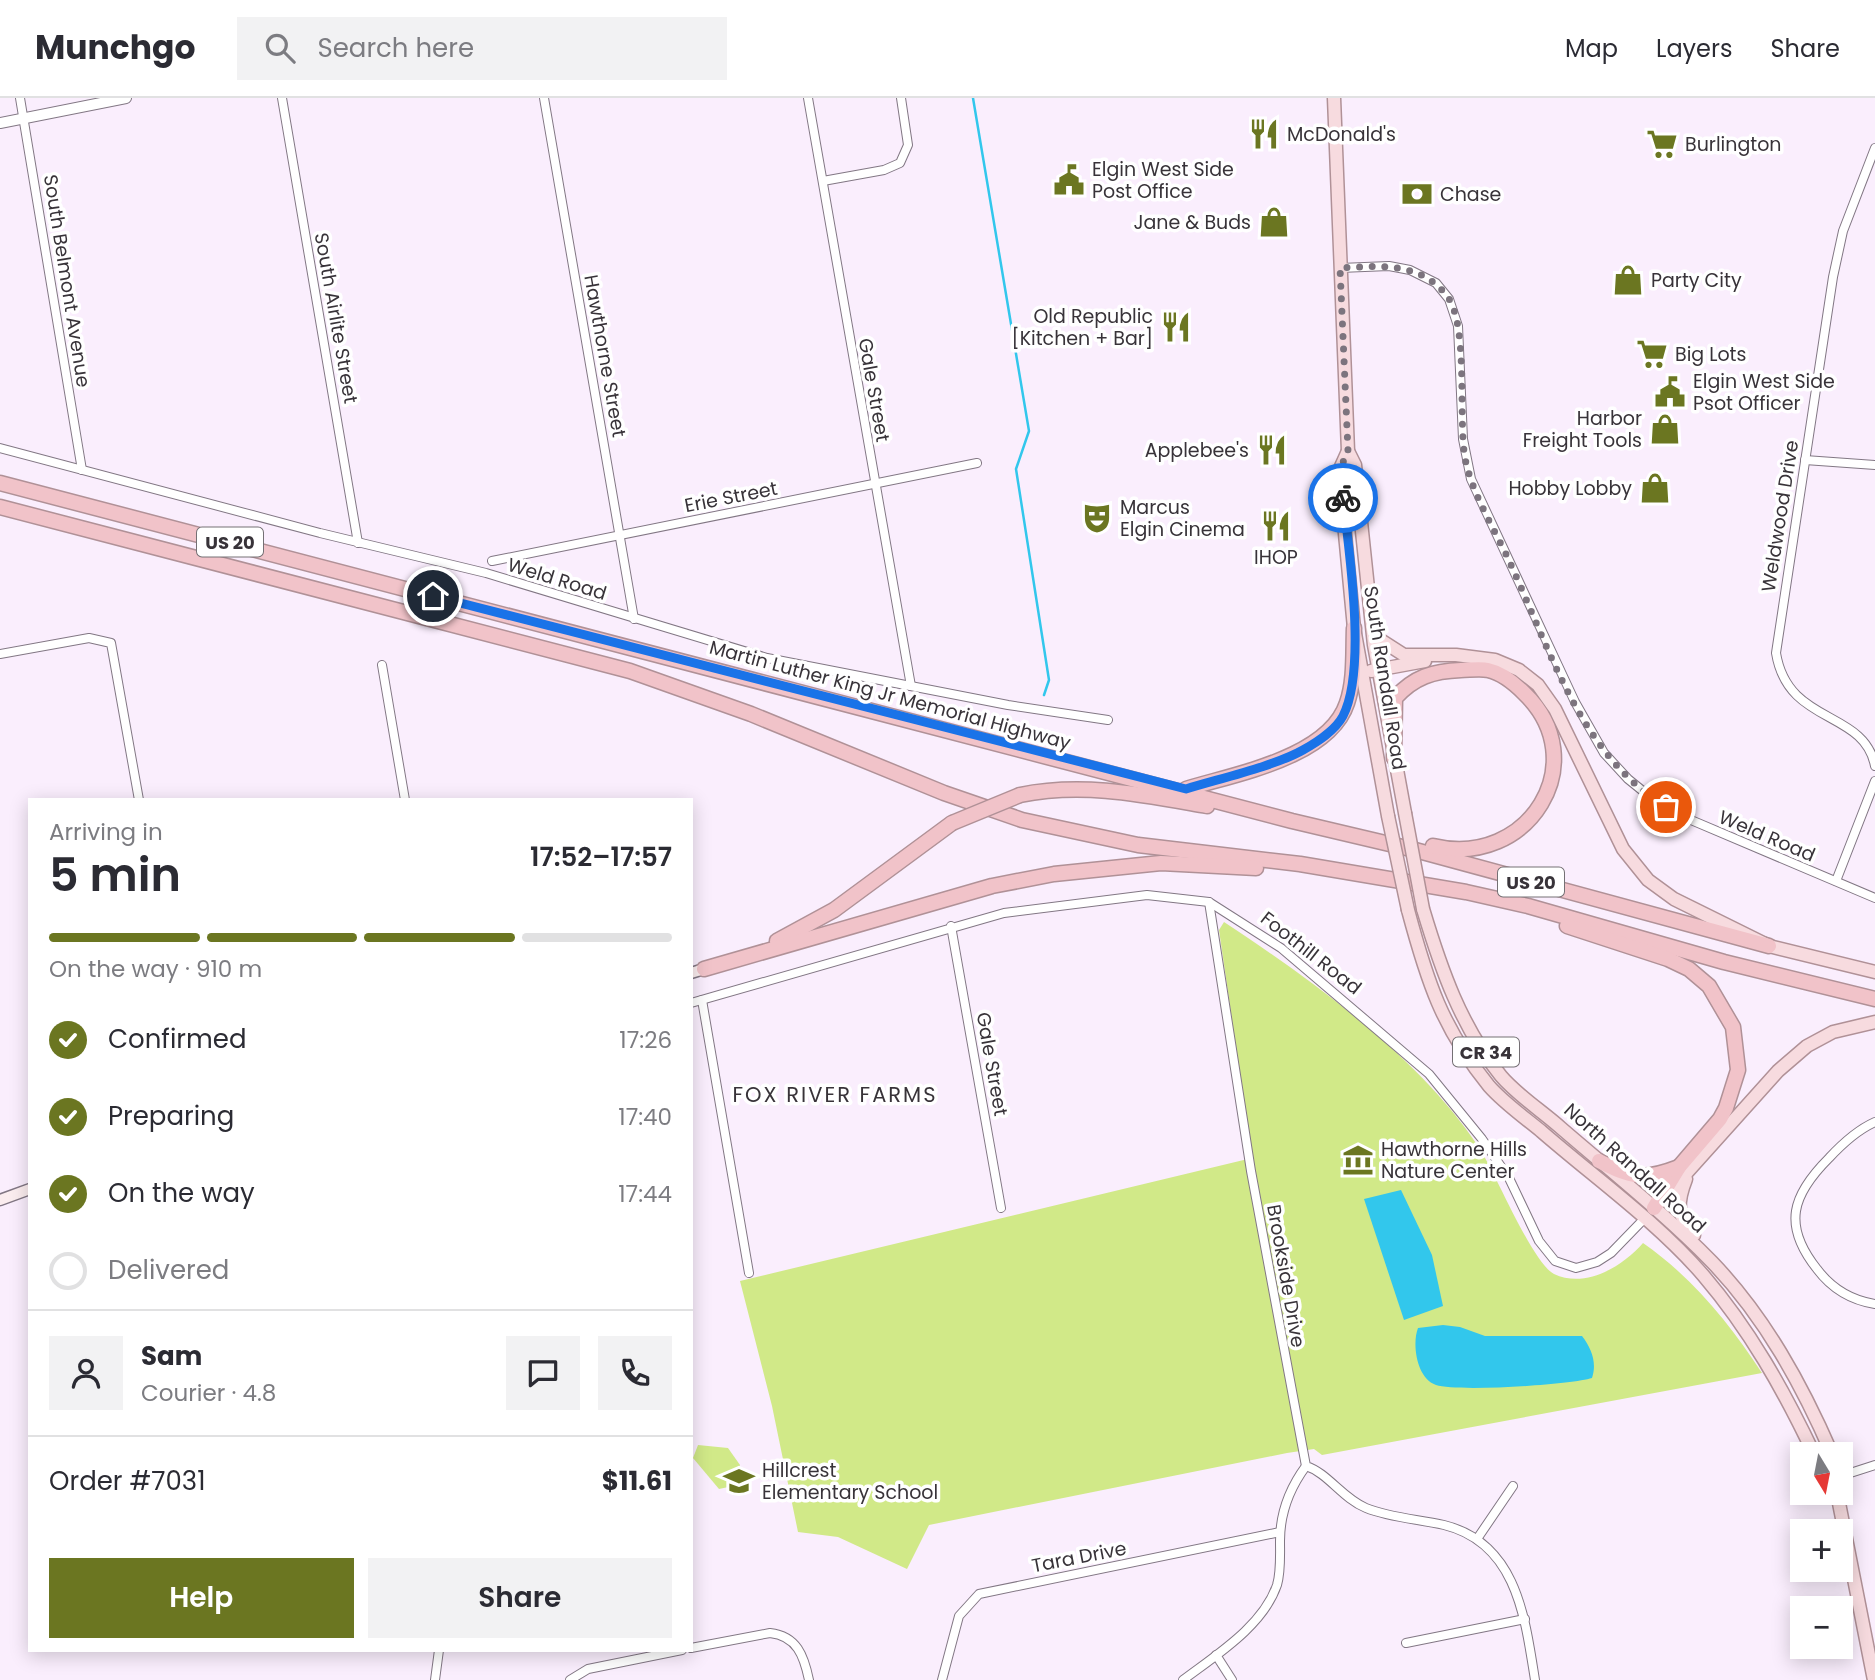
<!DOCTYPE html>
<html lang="en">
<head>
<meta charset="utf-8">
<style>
  :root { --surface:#fff; --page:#f2f2f3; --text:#2b2b33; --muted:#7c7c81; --line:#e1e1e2; --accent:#6b7621 }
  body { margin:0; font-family:Poppins,sans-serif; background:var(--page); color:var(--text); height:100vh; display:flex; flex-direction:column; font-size:26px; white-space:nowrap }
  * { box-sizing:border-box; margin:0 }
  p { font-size:23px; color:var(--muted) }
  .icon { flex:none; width:38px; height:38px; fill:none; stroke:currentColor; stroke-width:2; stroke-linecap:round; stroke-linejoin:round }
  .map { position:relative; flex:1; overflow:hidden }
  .details { position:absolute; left:28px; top:700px; width:665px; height:854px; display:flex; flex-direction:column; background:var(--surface); border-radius:0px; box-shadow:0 4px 18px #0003 }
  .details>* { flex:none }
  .needle { width:46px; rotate:170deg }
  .buttons { position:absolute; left:1790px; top:1344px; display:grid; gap:14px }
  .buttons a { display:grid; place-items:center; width:63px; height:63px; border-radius:0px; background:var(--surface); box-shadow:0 4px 18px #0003; font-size:35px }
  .pin { position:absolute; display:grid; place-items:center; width:60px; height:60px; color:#fff; margin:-30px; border:4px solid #fff; border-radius:50%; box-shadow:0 2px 7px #0007 }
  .courier { position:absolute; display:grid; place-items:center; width:70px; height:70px; margin:-35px; border:5px solid #1a73e8; border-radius:50%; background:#fff; color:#222; box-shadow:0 2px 9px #0007 }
  .headline em { font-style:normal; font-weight:600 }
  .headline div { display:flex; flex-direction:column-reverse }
  .headline { display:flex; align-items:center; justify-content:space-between; height:119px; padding:0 21px }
  h1 { font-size:46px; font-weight:600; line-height:52px }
  .bar { display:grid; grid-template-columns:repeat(4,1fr); gap:10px 7px; align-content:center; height:84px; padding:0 21px }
  .bar i { height:9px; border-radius:5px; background:var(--line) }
  .bar .on { background:var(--accent) }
  .bar p { grid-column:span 4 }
  .line { display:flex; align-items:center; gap:18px; padding:0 21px; border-top:2px solid var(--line) }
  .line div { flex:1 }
  .round { display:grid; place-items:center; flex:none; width:74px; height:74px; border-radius:0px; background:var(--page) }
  ol { padding:0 21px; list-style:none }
  li { display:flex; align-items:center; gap:21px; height:77px }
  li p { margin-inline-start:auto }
  li .icon { padding:7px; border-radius:50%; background:var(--accent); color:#fff; stroke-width:4 }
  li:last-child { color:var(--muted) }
  li i { width:38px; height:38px; border:4px solid var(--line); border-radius:50% }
  .cta { display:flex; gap:14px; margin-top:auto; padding:14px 21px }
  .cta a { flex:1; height:80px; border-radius:0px; background:var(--accent); color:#fff; font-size:28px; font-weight:600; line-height:80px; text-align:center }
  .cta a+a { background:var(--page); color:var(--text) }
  header { display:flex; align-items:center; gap:42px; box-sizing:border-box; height:98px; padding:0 35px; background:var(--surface); border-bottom:2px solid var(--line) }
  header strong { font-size:33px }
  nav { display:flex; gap:38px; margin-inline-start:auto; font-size:24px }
  .search { width:490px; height:63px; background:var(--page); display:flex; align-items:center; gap:18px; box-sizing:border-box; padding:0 24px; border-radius:0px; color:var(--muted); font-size:26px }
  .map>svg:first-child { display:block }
</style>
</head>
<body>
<header>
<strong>Munchgo</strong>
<div class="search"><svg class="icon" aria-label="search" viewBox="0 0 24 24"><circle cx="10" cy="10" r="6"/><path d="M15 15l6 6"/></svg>Search here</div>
<nav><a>Map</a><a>Layers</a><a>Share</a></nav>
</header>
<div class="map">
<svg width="1875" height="1582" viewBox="0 0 1875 1582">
  <rect width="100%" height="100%" fill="#faeefd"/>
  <g fill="#d1e988">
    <path d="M1224,824C1312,882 1419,959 1478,1048C1495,1073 1532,1165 1554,1176C1586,1191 1623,1168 1643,1145C1692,1179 1730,1226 1762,1275L1322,1357L1314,1351L1287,1355L929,1427L907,1471L838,1439L798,1434L772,1308L740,1183L1252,1060L1219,832Z"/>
    <polygon points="698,1347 728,1350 740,1367 733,1388 719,1391 693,1360"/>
  </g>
  <g fill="#32c7ec">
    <polygon points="1401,1092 1432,1157 1443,1208 1404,1222 1364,1101"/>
    <path d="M1443,1227L1460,1229L1485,1238H1582C1592,1251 1597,1265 1592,1280C1569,1287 1457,1294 1436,1287C1416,1280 1412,1245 1418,1230Z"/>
  </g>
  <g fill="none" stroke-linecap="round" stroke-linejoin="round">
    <polyline stroke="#32c7ec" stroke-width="2.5" points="973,0 1029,333 1016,371 1049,582 1044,597"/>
    <g stroke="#827784" stroke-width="10">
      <g id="minor">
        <polyline points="20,0 82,372"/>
        <polyline points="282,0 358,445"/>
        <polyline points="544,0 634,521"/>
        <polyline points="808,0 911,588"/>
        <path d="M1875,50L1843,133L1833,179L1776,555C1788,628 1864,611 1875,668"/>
        <polyline points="823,83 884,72 900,65 908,47 901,0"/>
        <polyline points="1340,170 1389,168 1410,172 1436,185 1449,201 1458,228 1463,341 1471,381 1575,604 1604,655 1628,681 1649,698 1691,722 1875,800"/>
        <polyline points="0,350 320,435 486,475 767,560 1008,607 1108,622"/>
        <polyline points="1805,362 1875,367"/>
        <polyline points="492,463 977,365"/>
        <polyline points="0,556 89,540 111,545 139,702"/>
        <polyline points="382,567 405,702"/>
        <polyline points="1836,783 1875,683"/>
        <path d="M1209,804L1251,1073L1306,1368C1328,1375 1342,1400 1366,1410C1391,1420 1418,1421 1444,1427C1517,1445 1525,1520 1535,1582"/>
        <polyline points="951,828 1001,1110"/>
        <polyline points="702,902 749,1175"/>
        <polyline points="691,905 1004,815 1147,797 1209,804 1281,850 1429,976 1482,1041 1509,1080 1539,1143 1555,1163 1576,1170 1597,1164 1611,1155 1644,1121"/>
        <path d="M1875,1024C1857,1032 1842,1046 1829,1060C1792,1097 1782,1127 1817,1171C1832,1191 1850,1202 1875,1206"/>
        <polyline points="1841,1378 1875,1367"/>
        <polyline points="1477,1441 1513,1388"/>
        <polyline points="1406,1545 1525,1521"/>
        <path d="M691,1550L770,1535C797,1538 804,1558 809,1582"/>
        <polyline points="1216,1557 1232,1582"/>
        <polyline points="435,1582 439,1552"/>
        <polyline points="570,1582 588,1571 682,1552"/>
        <polyline points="942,1582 959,1518 979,1496 1280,1434"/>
        <path d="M1183,1582C1216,1557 1263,1528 1277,1487C1281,1474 1280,1457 1280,1443C1280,1415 1289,1391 1306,1368"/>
      </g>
    </g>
    <g stroke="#827784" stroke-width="12">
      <polyline id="tertiary" points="0,25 126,0"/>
    </g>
    <g stroke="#827784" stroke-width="13">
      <g id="secondary">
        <polyline points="691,875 704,871"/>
        <polyline points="0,1102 30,1091"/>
      </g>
    </g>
    <g stroke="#b09197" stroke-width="15">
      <g id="primary">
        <polyline points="1334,0 1348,353 1355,367 1374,547 1405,715"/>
        <polyline points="1348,353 1339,373 1354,530 1388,718"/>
        <polyline points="1376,532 1379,541 1404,557 1456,557 1495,562 1519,572 1538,587 1555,611 1623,751 1648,782 1674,801 1769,848 1875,874"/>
        <polyline points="1371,573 1425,563"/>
        <path d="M1423,811C1441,871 1461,929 1501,978C1517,997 1542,1013 1561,1030C1612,1074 1665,1116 1712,1164C1765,1219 1802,1287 1832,1356"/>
        <path d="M1408,812C1427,883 1442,930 1489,988C1504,1005 1524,1019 1541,1033C1595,1080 1656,1123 1703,1177C1750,1232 1783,1291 1814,1356"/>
        <path d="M1686,1081C1677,1104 1676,1118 1694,1137"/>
        <polyline points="1664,1100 1778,973 1807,948 1833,934 1875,924"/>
        <polyline points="1837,1395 1874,1582"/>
      </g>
    </g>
    <g stroke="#b09197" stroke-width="17">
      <g id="motorway">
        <polyline points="0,385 1292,723 1415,752 1769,848"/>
        <polyline points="0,409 630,573 751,616 944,695 1022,722 1138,747 1300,766 1466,794 1528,808 1724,864 1875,901"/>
        <path d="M1394,660L1395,600C1414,579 1433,573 1461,572C1469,572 1480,570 1488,572C1502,575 1514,585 1524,595C1595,663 1529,771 1433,748"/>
        <path d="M1186,691C1234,676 1329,660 1347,605C1355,582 1353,555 1354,530"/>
        <path d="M1020,697C1084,684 1144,697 1207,708"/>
        <polyline points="1567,828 1668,861 1689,871 1709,888 1733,929 1738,972 1726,1010 1720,1021 1679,1069 1654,1110"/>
        <polyline points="777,843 834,812 952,725"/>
        <polyline points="704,871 992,788 1054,776 1161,765 1256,770"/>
        <path d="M1599,1063C1632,1080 1643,1083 1679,1069"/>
      </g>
    </g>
    <use href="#minor" stroke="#fff" stroke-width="8"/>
    <use href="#tertiary" stroke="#fff" stroke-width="10"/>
    <use href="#secondary" stroke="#fbedef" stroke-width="10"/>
    <use href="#primary" stroke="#f7dbdf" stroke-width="12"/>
    <use href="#motorway" stroke="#f1c3c9" stroke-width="14"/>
    <g stroke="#b09197" stroke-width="15" stroke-linecap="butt">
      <g id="primary-bridge">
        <polyline points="1405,715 1423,811"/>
        <polyline points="1388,718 1408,812"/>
      </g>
    </g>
    <g stroke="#b09197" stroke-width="17" stroke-linecap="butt">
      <polyline id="motorway-bridge" points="952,725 1020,697"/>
    </g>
    <use href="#primary-bridge" stroke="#f7dbdf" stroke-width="12"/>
    <use href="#motorway-bridge" stroke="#f1c3c9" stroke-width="14"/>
  </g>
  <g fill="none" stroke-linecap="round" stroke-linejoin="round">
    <path stroke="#7c747e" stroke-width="7" stroke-dasharray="0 12.6" d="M1343,400L1339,373L1348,353L1340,170C1379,168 1420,163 1447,198C1469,226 1458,320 1465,360C1472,397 1496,433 1511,467C1551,554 1581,657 1666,709"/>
    <path stroke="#1a73e8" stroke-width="9" d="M433,498L1186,691C1218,681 1275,668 1303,652C1317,644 1335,633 1343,618C1367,571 1349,453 1343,400"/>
  </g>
  <defs>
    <g id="restaurant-bare" transform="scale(2.415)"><path d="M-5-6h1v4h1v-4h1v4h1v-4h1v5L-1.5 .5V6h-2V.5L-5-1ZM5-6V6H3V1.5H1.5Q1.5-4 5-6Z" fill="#6b7621" stroke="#fff" stroke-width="2.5" paint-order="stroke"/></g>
    <g id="supermarket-bare" transform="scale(2.415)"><path d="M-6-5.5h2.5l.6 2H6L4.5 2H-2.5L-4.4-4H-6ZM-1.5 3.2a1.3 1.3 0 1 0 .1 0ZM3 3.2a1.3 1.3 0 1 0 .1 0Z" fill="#6b7621" stroke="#fff" stroke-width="2.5" paint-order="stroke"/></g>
    <g id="civic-bare" transform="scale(2.415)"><path d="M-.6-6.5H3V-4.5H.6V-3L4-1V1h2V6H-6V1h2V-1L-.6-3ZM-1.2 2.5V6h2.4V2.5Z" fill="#6b7621" stroke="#fff" stroke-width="2.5" paint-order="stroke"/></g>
    <g id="bank-bare" transform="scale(2.415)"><path d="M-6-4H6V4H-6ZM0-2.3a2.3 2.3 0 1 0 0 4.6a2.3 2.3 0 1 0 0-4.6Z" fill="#6b7621" stroke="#fff" stroke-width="2.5" paint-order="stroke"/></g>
    <g id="shop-bare" transform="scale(2.415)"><path d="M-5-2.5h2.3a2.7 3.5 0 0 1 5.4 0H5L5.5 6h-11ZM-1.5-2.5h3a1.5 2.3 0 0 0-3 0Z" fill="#6b7621" stroke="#fff" stroke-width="2.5" paint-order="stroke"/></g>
    <g id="theatre-bare" transform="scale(2.415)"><path d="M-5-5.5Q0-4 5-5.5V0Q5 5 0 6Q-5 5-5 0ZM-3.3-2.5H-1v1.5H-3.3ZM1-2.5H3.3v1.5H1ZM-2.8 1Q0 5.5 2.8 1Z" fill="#6b7621" stroke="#fff" stroke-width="2.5" paint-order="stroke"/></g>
    <g id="museum-bare" transform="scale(2.415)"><path d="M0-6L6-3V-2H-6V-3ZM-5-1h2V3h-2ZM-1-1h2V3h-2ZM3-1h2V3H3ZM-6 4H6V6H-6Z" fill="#6b7621" stroke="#fff" stroke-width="2.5" paint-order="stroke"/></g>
    <g id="school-bare" transform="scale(2.415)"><path d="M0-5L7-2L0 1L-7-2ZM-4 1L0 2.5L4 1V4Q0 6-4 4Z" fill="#6b7621" stroke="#fff" stroke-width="2.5" paint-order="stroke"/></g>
  </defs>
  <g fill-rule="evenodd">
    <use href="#restaurant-bare" x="1264" y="36"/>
    <use href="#supermarket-bare" x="1662" y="46"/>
    <use href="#civic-bare" x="1069" y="82"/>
    <use href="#bank-bare" x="1417" y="96"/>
    <use href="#shop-bare" x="1274" y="124"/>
    <use href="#shop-bare" x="1628" y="182"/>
    <use href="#restaurant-bare" x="1176" y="229"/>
    <use href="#supermarket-bare" x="1652" y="256"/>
    <use href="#civic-bare" x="1670" y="294"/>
    <use href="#shop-bare" x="1665" y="331"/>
    <use href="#restaurant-bare" x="1272" y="352"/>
    <use href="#shop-bare" x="1655" y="390"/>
    <use href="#theatre-bare" x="1097" y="420"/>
    <use href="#restaurant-bare" x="1276" y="428"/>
    <use href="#museum-bare" x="1358" y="1062"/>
    <use href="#school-bare" x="739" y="1383"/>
  </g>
  <g text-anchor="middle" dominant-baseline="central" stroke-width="7" stroke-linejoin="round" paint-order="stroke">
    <g fill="#fff" stroke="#747074" stroke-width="2">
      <rect x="197" y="429.5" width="66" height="29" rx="5"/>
      <rect x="1498" y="769.5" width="66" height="29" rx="5"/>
      <rect x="1453" y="939.5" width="66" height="29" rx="5"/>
    </g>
    <g font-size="18" font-weight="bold" fill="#383339">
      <text x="230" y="444">US 20</text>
      <text x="1531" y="784">US 20</text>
      <text x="1486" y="954">CR 34</text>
    </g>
    <g font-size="19" fill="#383339" stroke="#fff" text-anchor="start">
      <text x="1287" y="36">McDonald's</text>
      <text x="1685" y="46">Burlington</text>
      <text x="1092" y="71">Elgin West Side<tspan x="1092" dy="22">Post Office</tspan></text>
      <text x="1440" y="96">Chase</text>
      <text x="1251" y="124" text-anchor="end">Jane &amp; Buds</text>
      <text x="1651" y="182">Party City</text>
      <text x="1153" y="218" text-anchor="end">Old Republic<tspan x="1153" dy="22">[Kitchen + Bar]</tspan></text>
      <text x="1675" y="256">Big Lots</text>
      <text x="1693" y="283">Elgin West Side<tspan x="1693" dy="22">Psot Officer</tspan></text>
      <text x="1642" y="320" text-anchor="end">Harbor<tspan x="1642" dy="22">Freight Tools</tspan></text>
      <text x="1249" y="352" text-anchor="end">Applebee's</text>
      <text x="1632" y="390" text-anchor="end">Hobby Lobby</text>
      <text x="1120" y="409">Marcus<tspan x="1120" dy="22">Elgin Cinema</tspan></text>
      <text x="1276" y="459" text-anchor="middle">IHOP</text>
      <text x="1381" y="1051">Hawthorne Hills<tspan x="1381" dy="22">Nature Center</tspan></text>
      <text x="762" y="1372">Hillcrest<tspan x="762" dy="22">Elementary School</tspan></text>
    </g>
    <g font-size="19" fill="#383339" stroke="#fff">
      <text transform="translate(67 183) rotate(81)">South Belmont Avenue</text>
      <text transform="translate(336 220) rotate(80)">South Airlite Street</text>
      <text transform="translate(605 258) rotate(80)">Hawthorne Street</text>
      <text transform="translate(874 292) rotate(80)">Gale Street</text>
      <text transform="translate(731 399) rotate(-11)">Erie Street</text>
      <text transform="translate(1780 418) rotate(-81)">Weldwood Drive</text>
      <text transform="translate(557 481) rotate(17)">Weld Road</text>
      <text transform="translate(1385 580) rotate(81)">South Randall Road</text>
      <text transform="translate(890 597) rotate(15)">Martin Luther King Jr Memorial Highway</text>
      <text transform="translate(1767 738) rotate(23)">Weld Road</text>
      <text transform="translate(1311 855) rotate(38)">Foothill Road</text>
      <text transform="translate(992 966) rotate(80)">Gale Street</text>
      <text transform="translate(1635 1070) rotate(42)">North Randall Road</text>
      <text transform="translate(1286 1178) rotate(80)">Brookside Drive</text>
      <text transform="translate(1079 1459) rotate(-11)">Tara Drive</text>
    </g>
    <g font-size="21" letter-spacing="2" fill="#383339" stroke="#fff">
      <text x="835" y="996">FOX RIVER FARMS</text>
    </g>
  </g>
</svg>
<div class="buttons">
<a><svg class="needle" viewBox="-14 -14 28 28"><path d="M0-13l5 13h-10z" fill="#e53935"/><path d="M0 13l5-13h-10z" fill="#7c7c81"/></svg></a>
<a>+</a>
<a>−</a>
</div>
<div class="pin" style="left:1666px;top:709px;background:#ea580c"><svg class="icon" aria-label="bag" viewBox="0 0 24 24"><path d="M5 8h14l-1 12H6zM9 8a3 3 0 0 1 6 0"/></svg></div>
<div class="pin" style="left:433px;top:498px;background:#1f2937"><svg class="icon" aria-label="home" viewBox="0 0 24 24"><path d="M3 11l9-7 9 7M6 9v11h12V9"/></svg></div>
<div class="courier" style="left:1343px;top:400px"><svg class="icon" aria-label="bike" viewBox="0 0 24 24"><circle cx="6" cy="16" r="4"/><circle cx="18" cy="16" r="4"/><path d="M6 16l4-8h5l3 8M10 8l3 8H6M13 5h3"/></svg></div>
<section class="details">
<div class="headline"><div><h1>5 min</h1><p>Arriving in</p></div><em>17:52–17:57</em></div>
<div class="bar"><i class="on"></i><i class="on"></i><i class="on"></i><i></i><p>On the way · 910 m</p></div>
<ol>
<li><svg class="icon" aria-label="check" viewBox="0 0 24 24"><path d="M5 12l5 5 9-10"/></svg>Confirmed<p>17:26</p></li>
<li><svg class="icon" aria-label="check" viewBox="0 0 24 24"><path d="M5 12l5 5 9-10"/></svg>Preparing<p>17:40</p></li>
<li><svg class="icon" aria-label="check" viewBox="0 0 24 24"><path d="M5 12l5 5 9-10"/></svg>On the way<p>17:44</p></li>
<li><i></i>Delivered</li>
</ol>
<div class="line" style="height:126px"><a class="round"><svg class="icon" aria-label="person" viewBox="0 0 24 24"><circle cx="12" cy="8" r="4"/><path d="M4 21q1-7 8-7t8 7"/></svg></a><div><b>Sam</b><p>Courier · 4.8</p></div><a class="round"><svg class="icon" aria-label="chat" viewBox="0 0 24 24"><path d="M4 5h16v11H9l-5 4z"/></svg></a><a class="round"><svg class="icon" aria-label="phone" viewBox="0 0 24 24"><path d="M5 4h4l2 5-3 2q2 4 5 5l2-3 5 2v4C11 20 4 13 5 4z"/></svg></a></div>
<div class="line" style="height:91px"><div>Order #7031</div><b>$11.61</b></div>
<div class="cta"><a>Help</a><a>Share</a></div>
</section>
</div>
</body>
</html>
